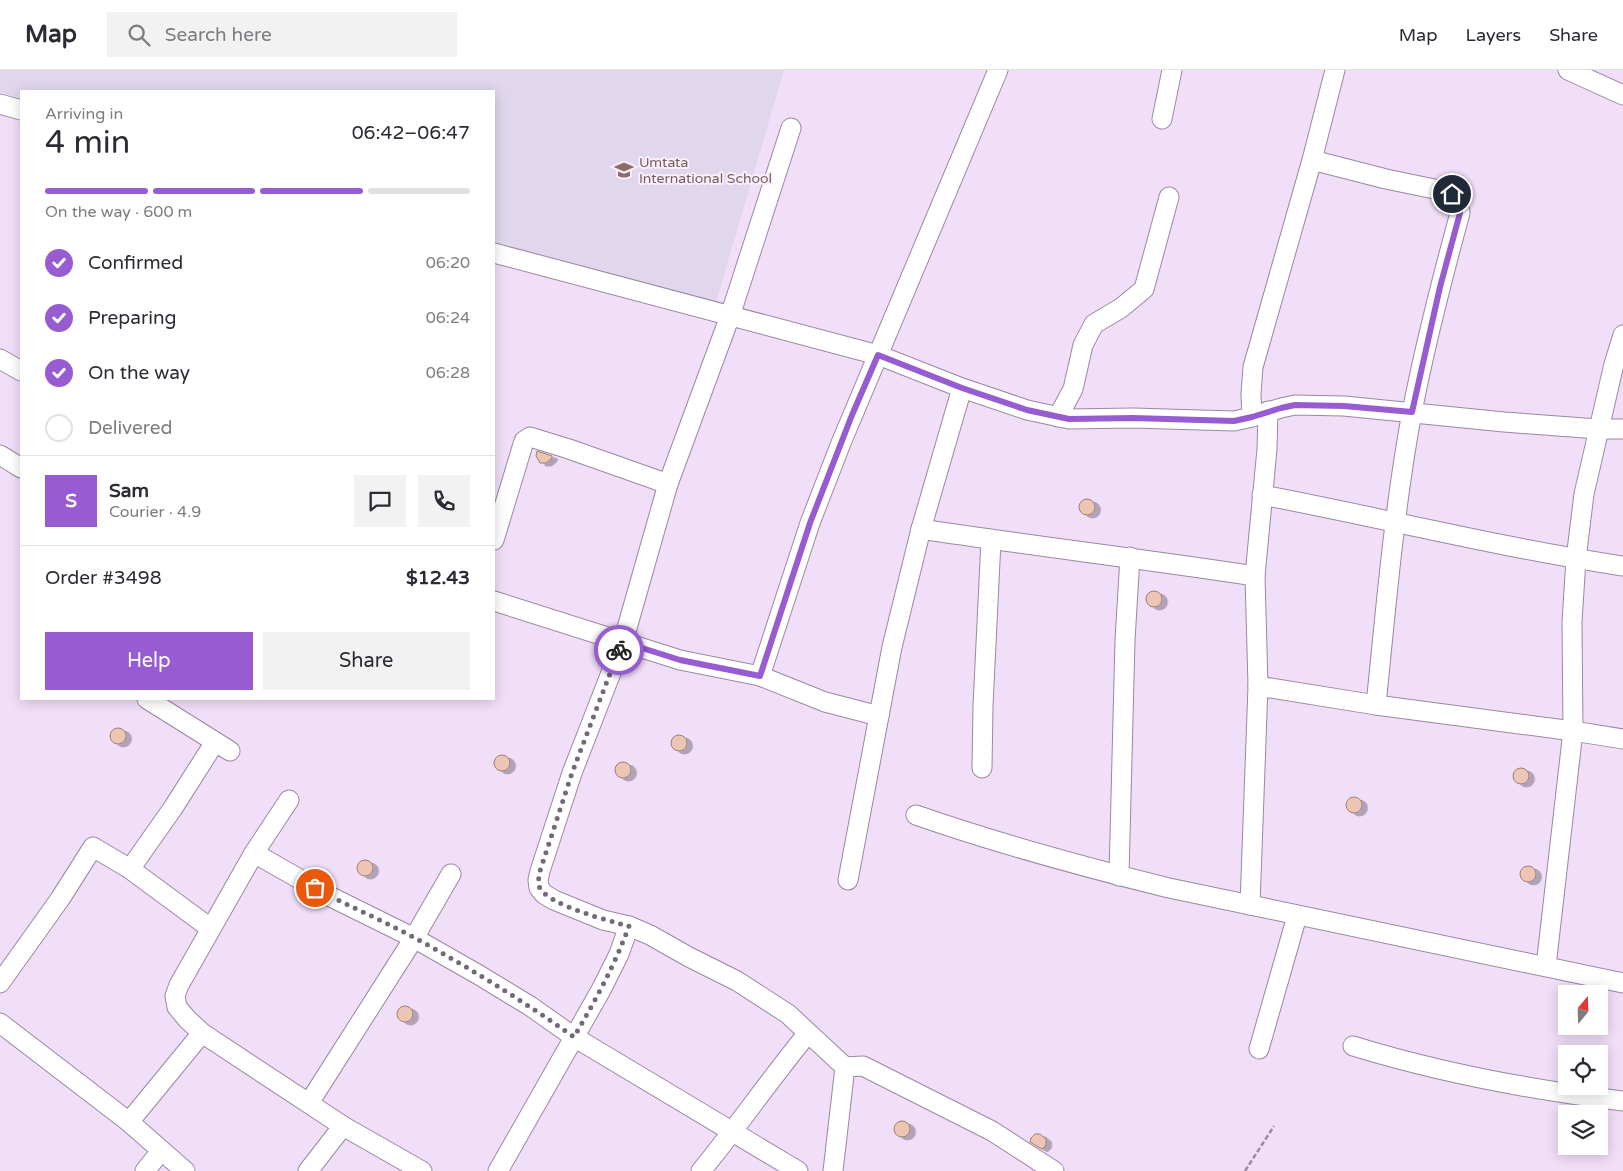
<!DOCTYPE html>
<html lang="en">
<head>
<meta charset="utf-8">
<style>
  :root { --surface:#fff; --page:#f2f2f3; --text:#2b2b33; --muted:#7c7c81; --line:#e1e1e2; --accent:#975bd2 }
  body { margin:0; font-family:"Varela Round",sans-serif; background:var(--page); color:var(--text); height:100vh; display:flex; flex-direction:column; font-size:19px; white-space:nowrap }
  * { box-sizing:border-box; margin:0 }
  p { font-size:16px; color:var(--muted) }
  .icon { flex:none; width:28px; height:28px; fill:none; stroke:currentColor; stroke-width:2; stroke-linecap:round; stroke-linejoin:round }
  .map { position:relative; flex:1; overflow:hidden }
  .side { position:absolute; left:20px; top:20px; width:475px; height:610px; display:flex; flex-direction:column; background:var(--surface); border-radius:0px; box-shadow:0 2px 12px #0003 }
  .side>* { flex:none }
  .needle { width:32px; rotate:19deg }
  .tools { position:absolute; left:1558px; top:915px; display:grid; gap:10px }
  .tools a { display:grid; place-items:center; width:50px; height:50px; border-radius:0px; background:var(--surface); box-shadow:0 2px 12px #0003; font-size:25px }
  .pin { position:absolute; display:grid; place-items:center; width:42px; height:42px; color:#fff; margin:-21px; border:2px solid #fff; border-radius:50%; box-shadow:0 1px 5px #0007 }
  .courier { position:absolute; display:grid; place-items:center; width:50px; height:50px; margin:-25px; border:4px solid #975bd2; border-radius:50%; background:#fff; color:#222; box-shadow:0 1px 6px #0007 }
  .summary em { font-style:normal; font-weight:600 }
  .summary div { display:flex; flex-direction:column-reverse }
  .summary { display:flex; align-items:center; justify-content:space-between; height:85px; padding:0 25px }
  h1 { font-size:32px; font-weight:600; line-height:38px }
  .bar { display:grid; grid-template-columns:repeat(4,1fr); gap:8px 5px; align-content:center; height:60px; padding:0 25px }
  .bar i { height:6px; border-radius:4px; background:var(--line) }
  .bar .active { background:var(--accent) }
  .bar p { grid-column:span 4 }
  .line { display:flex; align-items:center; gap:12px; padding:0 25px; border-top:1px solid var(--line) }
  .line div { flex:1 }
  .round { display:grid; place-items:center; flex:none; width:52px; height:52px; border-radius:0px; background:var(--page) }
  ol { padding:0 25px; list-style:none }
  li { display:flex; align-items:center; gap:15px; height:55px }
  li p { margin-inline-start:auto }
  li .icon { padding:5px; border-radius:50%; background:var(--accent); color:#fff; stroke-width:4 }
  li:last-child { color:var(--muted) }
  li i { width:28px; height:28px; border:2px solid var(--line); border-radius:50% }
  .cta { display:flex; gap:10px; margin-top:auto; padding:10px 25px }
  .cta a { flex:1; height:58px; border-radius:0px; background:var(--accent); color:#fff; font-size:20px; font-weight:600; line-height:58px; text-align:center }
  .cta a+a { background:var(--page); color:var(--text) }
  header { display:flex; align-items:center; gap:30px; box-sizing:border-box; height:70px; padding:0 25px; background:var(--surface); border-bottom:1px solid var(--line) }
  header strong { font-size:24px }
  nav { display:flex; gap:28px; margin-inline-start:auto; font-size:18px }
  .search { width:350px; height:45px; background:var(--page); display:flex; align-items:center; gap:12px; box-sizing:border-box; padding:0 18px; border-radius:0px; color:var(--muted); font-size:19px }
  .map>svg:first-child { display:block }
</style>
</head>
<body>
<header>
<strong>Map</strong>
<div class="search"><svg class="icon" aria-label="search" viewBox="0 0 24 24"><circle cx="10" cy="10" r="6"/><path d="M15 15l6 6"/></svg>Search here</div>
<nav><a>Map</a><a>Layers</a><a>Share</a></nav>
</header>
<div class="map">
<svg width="1623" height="1101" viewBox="0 0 1623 1101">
  <defs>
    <filter id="shadow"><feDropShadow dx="5.5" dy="3" stdDeviation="0" flood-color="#0004"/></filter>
  </defs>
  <rect width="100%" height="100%" fill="#f1def9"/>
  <polygon fill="#e0d7ec" points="0,0 784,0 714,239 494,172 494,21 21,21 21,29 0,22"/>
  <g fill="#ecc5b4" stroke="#9e8073" filter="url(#shadow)">
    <polygon points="537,381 552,386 552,388 546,393 540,393 536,386"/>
    <circle cx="1087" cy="437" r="8"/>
    <circle cx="1154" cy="529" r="8"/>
    <circle cx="118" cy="666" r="8"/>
    <circle cx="679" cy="673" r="8"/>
    <circle cx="502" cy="693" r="8"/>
    <circle cx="623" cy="700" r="8"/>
    <circle cx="1521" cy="706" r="8"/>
    <circle cx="1354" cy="735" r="8"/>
    <circle cx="365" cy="798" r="8"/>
    <circle cx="1528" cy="804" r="8"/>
    <circle cx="405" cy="944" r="8"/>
    <circle cx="902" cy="1059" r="8"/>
    <polygon points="1035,1064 1040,1064 1046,1069 1046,1075 1042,1079 1030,1072 1031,1068"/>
  </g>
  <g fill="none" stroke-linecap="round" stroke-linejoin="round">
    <g stroke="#9a88a1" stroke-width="21">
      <g id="minor">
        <polyline points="1568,0 1623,25"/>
        <polyline points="0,34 21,40"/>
        <polyline points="1162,49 1172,0"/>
        <polyline points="791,58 730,246 668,414 623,572 572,703 540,801 538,810 539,818 544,824 554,830 603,850 629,856 650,865 689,887 737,911 788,944 845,997 863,996 992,1061 1054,1101"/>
        <path d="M1312,90L1386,109L1444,121L1457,129L1460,143C1442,209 1425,275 1412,342C1394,439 1386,537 1376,635"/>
        <polyline points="494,183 878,285 962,318 1027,340 1069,349 1133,348 1234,351 1252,347 1281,338 1295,335 1344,336 1504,352 1598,359 1623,359"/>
        <polyline points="0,289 21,301"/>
        <polyline points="1058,347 1073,319 1083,275 1094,254 1121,238 1144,219 1169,127"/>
        <polyline points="1252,347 1251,324 1253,297 1312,90 1335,0"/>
        <polyline points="0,385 21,398"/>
        <path d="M1262,425C1383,448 1502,478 1623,496"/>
        <path d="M921,459C1032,476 1144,489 1255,506"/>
        <polyline points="494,470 524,371 530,367 569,379 668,414"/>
        <polyline points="494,531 680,590 760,606 825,632 879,646"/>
        <polyline points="760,606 810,453 841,373 998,0"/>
        <polyline points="1258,616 1376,635 1573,661 1623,669"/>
        <polyline points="147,629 230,681"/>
        <polyline points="982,698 983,636 991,470"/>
        <polyline points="289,730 254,783 179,915 175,926 177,937 187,949 202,963 343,1056 422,1101"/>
        <path d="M916,745C999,774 1084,797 1169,818L1623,913"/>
        <polyline points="254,783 331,827 414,868 479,905 530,936 574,967 798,1101"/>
        <polyline points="130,799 173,738 215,672"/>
        <polyline points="1119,806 1125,570 1130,487"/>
        <polyline points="848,810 892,577 921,459 962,318"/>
        <polyline points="1250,835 1258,616 1255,506 1267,379 1268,341"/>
        <polyline points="1546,896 1573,661 1572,552 1576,489 1584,424 1614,294 1623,265"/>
        <polyline points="0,913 60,829 93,777 130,799 210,858"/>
        <polyline points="0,953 129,1052 185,1101"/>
        <path d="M1353,976C1441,1003 1532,1020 1623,1031"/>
        <polyline points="1259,979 1297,846"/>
        <polyline points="309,1033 414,868 451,804"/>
        <polyline points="129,1052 202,963"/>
        <polyline points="145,1101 161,1081"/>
        <polyline points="308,1101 343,1056"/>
        <polyline points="498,1101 601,920 619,884 629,856"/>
        <path d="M701,1101C738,1056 771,1008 808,963"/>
        <polyline points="833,1101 845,997"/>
      </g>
    </g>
    <polyline stroke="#998b9e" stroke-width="2.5" stroke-dasharray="5 2.5" stroke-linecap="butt" points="1245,1101 1274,1056"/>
    <use href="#minor" stroke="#fff" stroke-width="19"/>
  </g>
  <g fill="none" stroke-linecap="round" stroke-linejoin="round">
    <path stroke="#746979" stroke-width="5" stroke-dasharray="0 9" d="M315,818C348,836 382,850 415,868C470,898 523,931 574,967C595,931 615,895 629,856C612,852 544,834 539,816C538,811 539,806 540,801L572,703L619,580"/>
    <polyline stroke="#975bd2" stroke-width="6" points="619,580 623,572 680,590 760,606 810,453 852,345 878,285 962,318 1027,340 1069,349 1133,348 1234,351 1252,347 1281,338 1295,335 1344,336 1412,342 1440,217 1460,143 1457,129 1452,124"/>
  </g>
  <defs>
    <g id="school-bare" transform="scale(1.5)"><path d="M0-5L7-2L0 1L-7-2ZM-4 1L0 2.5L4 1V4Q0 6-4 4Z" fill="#8d6e63" stroke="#faeeff" stroke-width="2.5" paint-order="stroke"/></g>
  </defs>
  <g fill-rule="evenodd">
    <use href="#school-bare" x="624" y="100"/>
  </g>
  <g text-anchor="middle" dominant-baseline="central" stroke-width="4" stroke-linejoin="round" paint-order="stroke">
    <g font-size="14" fill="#785e54" stroke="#faeeff" text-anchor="start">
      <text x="639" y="92">Umtata<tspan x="639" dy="16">International School</tspan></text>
    </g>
  </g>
</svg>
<div class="tools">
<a><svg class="needle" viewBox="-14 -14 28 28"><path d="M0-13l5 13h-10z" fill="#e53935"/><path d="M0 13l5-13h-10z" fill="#7c7c81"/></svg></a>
<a><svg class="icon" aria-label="locate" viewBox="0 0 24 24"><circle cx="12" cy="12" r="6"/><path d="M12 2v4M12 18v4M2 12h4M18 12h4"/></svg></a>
<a><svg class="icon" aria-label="layers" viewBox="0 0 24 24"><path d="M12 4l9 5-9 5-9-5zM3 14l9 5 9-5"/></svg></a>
</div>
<div class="pin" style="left:315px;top:818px;background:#ea580c"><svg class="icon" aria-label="bag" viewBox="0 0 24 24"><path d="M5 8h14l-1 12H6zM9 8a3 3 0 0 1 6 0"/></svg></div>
<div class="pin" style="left:1452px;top:124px;background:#1f2937"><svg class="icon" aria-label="home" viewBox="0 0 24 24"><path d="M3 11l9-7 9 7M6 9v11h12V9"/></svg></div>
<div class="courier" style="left:619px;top:580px"><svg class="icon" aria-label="bike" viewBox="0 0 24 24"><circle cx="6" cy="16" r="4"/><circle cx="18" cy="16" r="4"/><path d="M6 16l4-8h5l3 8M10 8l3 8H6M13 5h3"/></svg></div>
<section class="side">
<div class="summary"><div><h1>4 min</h1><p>Arriving in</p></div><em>06:42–06:47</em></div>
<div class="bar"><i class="active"></i><i class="active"></i><i class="active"></i><i></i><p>On the way · 600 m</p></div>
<ol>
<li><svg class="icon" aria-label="check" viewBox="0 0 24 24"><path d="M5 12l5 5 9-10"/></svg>Confirmed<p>06:20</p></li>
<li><svg class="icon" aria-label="check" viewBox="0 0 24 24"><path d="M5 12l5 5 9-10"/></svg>Preparing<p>06:24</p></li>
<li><svg class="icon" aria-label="check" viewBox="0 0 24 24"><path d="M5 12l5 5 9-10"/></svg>On the way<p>06:28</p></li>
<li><i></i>Delivered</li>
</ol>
<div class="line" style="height:90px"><b class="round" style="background:var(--accent);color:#fff">S</b><div><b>Sam</b><p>Courier · 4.9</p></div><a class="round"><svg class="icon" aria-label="chat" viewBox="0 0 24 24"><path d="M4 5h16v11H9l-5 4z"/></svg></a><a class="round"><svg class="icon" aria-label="phone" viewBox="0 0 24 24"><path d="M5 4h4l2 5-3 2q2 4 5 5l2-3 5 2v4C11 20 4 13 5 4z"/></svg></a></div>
<div class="line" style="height:65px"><div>Order #3498</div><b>$12.43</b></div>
<div class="cta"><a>Help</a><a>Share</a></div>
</section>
</div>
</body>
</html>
